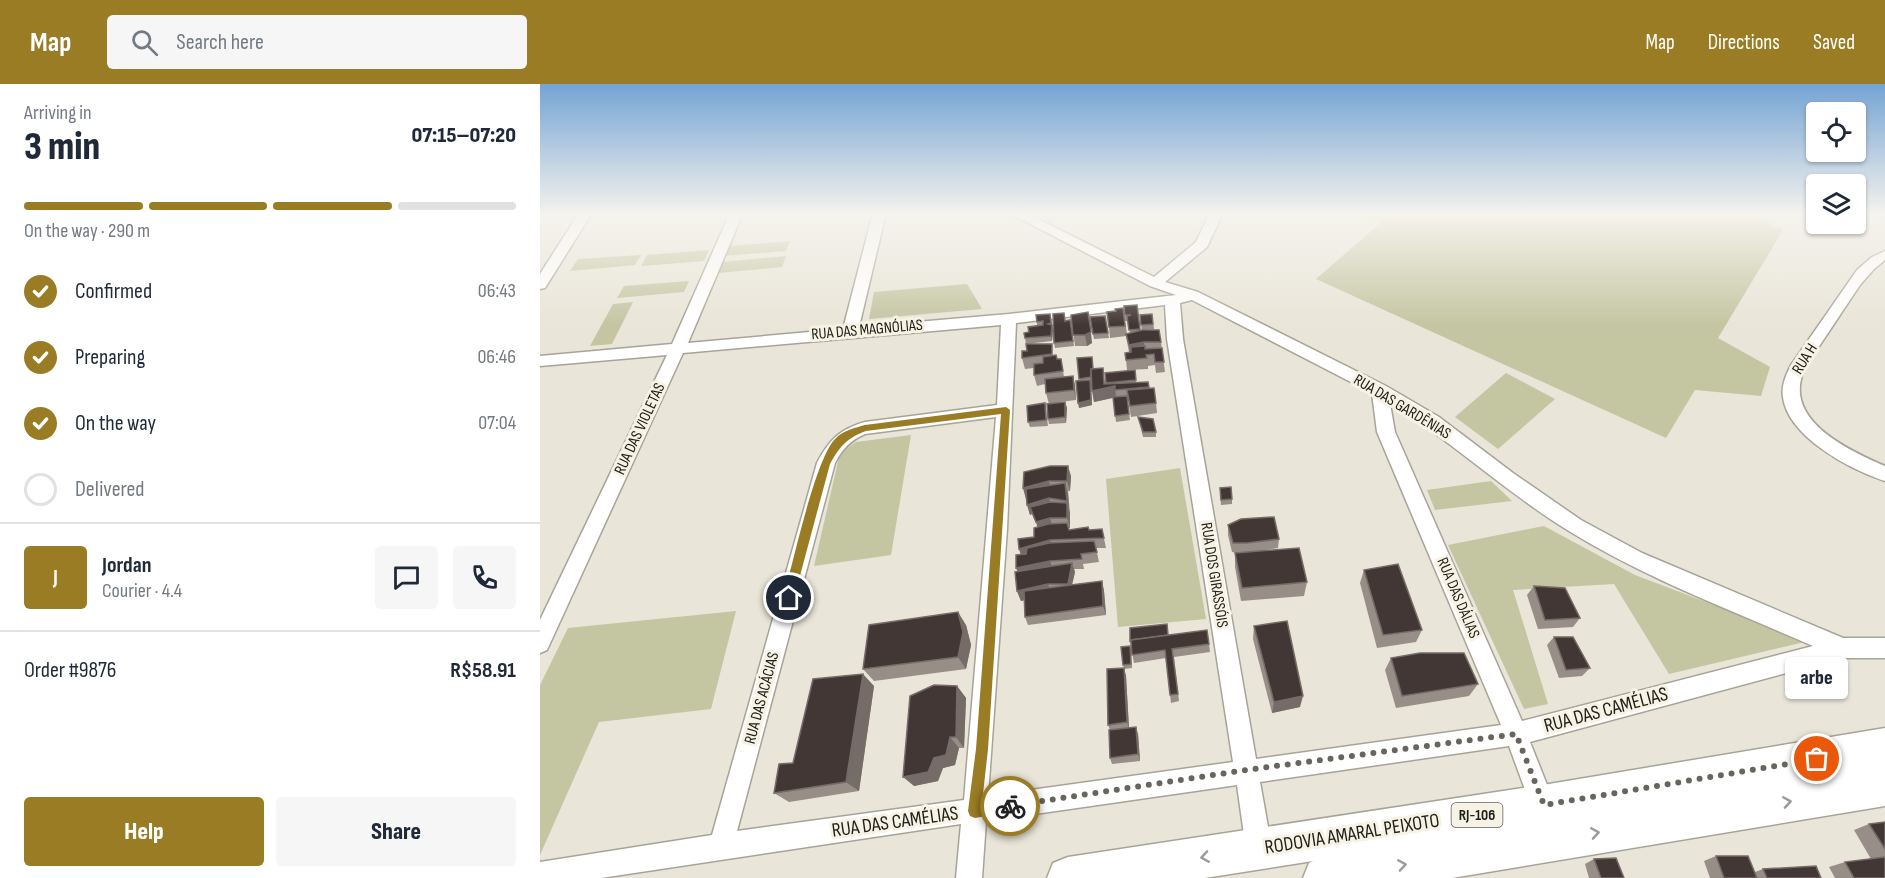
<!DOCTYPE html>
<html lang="en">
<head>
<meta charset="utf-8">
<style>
  :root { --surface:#fff; --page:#f6f6f7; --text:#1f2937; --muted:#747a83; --line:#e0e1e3; --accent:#997c24 }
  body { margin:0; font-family:"Sofia Sans Condensed",sans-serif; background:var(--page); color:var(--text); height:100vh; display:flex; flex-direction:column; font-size:22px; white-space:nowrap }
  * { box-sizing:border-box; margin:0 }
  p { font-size:20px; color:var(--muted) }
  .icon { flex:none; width:33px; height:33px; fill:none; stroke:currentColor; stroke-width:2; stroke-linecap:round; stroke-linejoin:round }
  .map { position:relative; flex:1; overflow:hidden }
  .details { display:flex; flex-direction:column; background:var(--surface); width:540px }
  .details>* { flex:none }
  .fabs { position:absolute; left:1266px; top:18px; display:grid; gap:12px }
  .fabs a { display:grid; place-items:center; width:60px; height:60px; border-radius:6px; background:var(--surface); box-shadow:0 2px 4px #0004; font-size:30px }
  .pin { position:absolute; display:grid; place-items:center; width:51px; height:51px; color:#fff; margin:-26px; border:3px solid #fff; border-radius:50%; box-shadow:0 2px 6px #0007 }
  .courier { position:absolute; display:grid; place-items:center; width:60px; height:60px; margin:-30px; border:4px solid #997c24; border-radius:50%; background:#fff; color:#222; box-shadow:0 2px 8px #0007 }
  .bubble { position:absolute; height:42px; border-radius:6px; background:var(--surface); box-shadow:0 2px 4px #0004; font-size:20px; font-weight:800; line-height:42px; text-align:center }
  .headline em { font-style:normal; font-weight:800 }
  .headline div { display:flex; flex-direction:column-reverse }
  .headline { display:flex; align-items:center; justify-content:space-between; height:102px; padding:0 24px }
  h1 { font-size:39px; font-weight:800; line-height:45px }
  .bar { display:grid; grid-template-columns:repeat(4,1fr); gap:9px 6px; align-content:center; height:72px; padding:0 24px }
  .bar i { height:8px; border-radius:4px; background:var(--line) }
  .bar .selected { background:var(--accent) }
  .bar p { grid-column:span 4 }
  .line { display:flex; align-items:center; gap:15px; padding:0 24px; border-top:2px solid var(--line) }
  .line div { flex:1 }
  .round { display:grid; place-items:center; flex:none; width:63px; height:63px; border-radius:6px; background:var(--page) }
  ol { padding:0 24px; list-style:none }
  li { display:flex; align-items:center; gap:18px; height:66px }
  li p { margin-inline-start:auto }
  li .icon { padding:6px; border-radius:50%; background:var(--accent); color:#fff; stroke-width:4 }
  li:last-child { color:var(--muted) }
  li i { width:33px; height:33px; border:3px solid var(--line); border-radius:50% }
  .cta { display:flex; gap:12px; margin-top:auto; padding:12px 24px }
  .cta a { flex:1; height:69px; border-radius:6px; background:var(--accent); color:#fff; font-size:24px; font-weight:800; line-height:69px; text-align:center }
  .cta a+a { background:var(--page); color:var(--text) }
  header { display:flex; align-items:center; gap:36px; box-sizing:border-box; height:84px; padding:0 30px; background:var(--accent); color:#fff }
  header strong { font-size:28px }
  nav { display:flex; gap:33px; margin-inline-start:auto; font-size:21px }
  .search { width:420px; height:54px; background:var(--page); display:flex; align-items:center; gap:15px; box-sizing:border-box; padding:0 21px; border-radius:6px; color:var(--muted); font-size:22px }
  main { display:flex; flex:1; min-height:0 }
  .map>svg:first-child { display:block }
</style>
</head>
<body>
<header>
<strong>Map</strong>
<div class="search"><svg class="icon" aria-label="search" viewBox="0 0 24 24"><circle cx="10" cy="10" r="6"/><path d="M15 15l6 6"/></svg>Search here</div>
<nav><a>Map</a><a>Directions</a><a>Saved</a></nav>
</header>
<main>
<section class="details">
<div class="headline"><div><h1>3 min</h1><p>Arriving in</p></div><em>07:15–07:20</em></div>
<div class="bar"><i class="selected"></i><i class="selected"></i><i class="selected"></i><i></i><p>On the way · 290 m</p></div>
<ol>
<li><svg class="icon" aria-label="check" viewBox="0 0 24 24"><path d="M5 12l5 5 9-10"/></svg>Confirmed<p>06:43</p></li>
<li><svg class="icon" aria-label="check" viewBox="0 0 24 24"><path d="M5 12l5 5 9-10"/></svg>Preparing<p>06:46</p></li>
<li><svg class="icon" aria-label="check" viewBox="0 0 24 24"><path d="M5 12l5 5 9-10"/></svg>On the way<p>07:04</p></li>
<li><i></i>Delivered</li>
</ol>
<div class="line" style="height:108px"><b class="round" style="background:var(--accent);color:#fff">J</b><div><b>Jordan</b><p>Courier · 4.4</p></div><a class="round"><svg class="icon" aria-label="chat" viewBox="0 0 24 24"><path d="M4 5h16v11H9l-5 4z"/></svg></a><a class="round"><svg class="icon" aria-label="phone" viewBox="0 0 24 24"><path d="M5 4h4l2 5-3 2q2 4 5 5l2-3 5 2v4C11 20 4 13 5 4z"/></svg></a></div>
<div class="line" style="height:78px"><div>Order #9876</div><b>R$58.91</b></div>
<div class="cta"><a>Help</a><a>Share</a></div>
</section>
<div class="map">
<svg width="1345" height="794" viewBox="0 0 1345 794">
  <rect width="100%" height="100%" fill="#e9e5d8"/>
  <g fill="#c4c6a2">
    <polygon points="804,129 1209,129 1243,146 1178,254 1230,283 1221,312 1155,306 1126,354 776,195 844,136"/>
    <polygon points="250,157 246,167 184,172 189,162"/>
    <polygon points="169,166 164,177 101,182 107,171"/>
    <polygon points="101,171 95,181 30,187 38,175"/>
    <polygon points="246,172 242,183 178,189 183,178"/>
    <polygon points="149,197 144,208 77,214 84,202"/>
    <polygon points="427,200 442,225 329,235 334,208"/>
    <polygon points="93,218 72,260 50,262 73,220"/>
    <polygon points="966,289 1015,315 958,365 915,333"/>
    <polygon points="371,351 351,471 274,482 300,369 316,358"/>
    <polygon points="640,384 666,535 578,543 566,395"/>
    <polygon points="951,397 972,417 895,426 887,406"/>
    <polygon points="1004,442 1095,491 1269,557 1129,590 1074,500 973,506 1008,620 984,625 908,461"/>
    <polygon points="196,527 171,625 59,638 0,771 0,601 28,544"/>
  </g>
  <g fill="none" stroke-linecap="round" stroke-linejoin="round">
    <g stroke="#a7a497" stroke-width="3">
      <g id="minor">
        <polygon points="39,129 52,129 5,204 0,205 0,190"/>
        <path d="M190,129H203L148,259L303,245L333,129H346L319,243L469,230L636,211L610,202L469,129H486L614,193L656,158L670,129H683L667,163L625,198L658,208L846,302L899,333L973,389L1041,436L1102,469L1303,554H1345V574H1302L990,658L1015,721L1012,730L1003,733L994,730L969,662L720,698L732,765L728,774L719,778L710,774L706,765L697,701L446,737L442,794H416L421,740L61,794H0V778L172,751L277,379C289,356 300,345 325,338L457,321L461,241L143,269L7,566L0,569V536L127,271L0,282V272L132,260ZM652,216L832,309L837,348L961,641L716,675L643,255L640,219ZM625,221L627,255L693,678L448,712L467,445L476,239ZM850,320C913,357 966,409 1029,447C1105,494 1191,526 1273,562L982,637L855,348ZM456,333L424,716L197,747L295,379C302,365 311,356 325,350Z"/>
        <path d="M1345,167V176L1334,185L1320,201L1266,282C1239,334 1306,365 1345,382V397C1311,386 1248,353 1243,313C1241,302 1246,291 1251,281L1317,186L1332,173Z"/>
      </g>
    </g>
    <g stroke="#a7a497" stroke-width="3">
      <polygon id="trunk" points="1345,644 1345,722 912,794 763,794 769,779 773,777 665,794 507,794 513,779 528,773 1003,701"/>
    </g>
    <use href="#minor" fill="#fff" fill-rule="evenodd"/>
    <use href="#trunk" fill="#fff" fill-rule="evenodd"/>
  </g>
  <g fill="#968e87">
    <polygon points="597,221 600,247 602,247 600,231 612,230 614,245 602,246 621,258 625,288 616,289 615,281 608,282 608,285 587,286 586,276 589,268 586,252 570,254 569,243 576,227 583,224 587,250 590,249 588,237 585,237 584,222"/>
    <polygon points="510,230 513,246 512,257 486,260 485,254 489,248 497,242 497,238"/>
    <polygon points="531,231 552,259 547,262 535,262"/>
    <polygon points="565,232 569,254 554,255 550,233"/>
    <polygon points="525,236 531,241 534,262 515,264 514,259"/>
    <polygon points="486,260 514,272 517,275 521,275 524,293 533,292 535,302 536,316 511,319 525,318 527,324 526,339 509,340 508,335 509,320 506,309 505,300 497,302 494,291 494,284 485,285 482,274 487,267"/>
    <polygon points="537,274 554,285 564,295 565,300 595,286 596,298 608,298 609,304 616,319 617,329 591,333 588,315 587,315 590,336 576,338 573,314 554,318 552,299 551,299 552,321 539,324 540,297"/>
    <polygon points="506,325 508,342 490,343 488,338"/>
    <polygon points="598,333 616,348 616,353 603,353"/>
    <polygon points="531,392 530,407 528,407 530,429 530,444 529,444 529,446 562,445 566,464 556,464 559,478 543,480 544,485 534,485 535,488 532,501 562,497 564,507 566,531 488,541 485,533 484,516 481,517 477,507 478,487 476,484 481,470 479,465 494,453 498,443 492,430 490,431 483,404"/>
    <polygon points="680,404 692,415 692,420 681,421"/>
    <polygon points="688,441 739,455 738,464 725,466 767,498 764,512 701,517 695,483 695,469 698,469 692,468 688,451"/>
    <polygon points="824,486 882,546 876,558 837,564 820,499"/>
    <polygon points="994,502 1040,534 1033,543 998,545 987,511"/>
    <polygon points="426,541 431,561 426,585 334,597 323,585"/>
    <polygon points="714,542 760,623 732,629 713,555"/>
    <polygon points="628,551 669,560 670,568 634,573 639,617 631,619 626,574 594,579 590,558"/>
    <polygon points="1014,553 1050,584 1042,592 1019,594 1007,561"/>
    <polygon points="591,566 592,584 584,585 586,592 589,643 598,650 600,677 572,680 570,674 570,646 568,641 584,584 583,581"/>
    <polygon points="851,574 938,600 929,612 856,624 845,586"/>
    <polygon points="334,602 319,707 249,718 234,709 253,679"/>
    <polygon points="417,602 426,614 424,664 419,664 415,681 403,684 398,697 374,702"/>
    <polygon points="1345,738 1345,794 1295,794 1289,783 1305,778 1331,775 1314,746 1329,740"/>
    <polygon points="1176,772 1215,788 1223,785 1281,794 1170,794 1164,777"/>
    <polygon points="1054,775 1084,794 1049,794 1045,780"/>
  </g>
  <g fill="#756b67">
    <polygon points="510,230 513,246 512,257 511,252 512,243"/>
    <polygon points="550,239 552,259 547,262 545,251"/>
    <polygon points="604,258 605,268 590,272 589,261"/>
    <polygon points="563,284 565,304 575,302 576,313 554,318 552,307"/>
    <polygon points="533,292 535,302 536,316 534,306"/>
    <polygon points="550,296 552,321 539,324 538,319"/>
    <polygon points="525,318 527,324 526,339 525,333"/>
    <polygon points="528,382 531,392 530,407 527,397"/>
    <polygon points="509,397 512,408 486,414 483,404"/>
    <polygon points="525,399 528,409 529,427 527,417"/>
    <polygon points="509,414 512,424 490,423 492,430 490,431 487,421"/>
    <polygon points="527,419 530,429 530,444 527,434"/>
    <polygon points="510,434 513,444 499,448 496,438"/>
    <polygon points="510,456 513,466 482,474 479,465"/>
    <polygon points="510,477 513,486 480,493 476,484"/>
    <polygon points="532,479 535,488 530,509 528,500"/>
    <polygon points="562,497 564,507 566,531 563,522"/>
    <polygon points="508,500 511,510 481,517 477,507"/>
    <polygon points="418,528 426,541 431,561 426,585 418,573"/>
    <polygon points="584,584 586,592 589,645 587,638"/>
    <polygon points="323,590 334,602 319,707 306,698"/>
    <polygon points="417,602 426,614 424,664 416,653"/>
    <polygon points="763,612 760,623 732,629 734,618"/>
    <polygon points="596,643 598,650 600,677 598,670"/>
    <polygon points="410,653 419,664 415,681 403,684 398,697 374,702 363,693 394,674"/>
  </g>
  <g fill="#433736" stroke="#756b67" stroke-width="1.5">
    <polygon points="597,221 600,245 589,246 587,232 591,231 585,231 584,222"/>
    <polygon points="583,224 585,242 569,243 567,228 576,227 575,225"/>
    <polygon points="548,228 551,248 545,251 533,251 531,231"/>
    <polygon points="524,229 525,237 530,236 533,257 514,259 513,230"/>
    <polygon points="510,230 511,239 508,240 512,241 511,252 485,254 484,249 489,248 488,243 503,241 503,237 497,238 496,231"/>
    <polygon points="612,230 613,240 601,241 600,231"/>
    <polygon points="565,232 568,249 553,250 550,233"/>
    <polygon points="602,246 619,246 621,258 604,258 589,261 586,250"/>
    <polygon points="486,260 512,260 512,270 482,274 482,267 487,267"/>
    <polygon points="605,262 605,265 622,264 624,278 615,278 614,270 606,271 607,274 586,276 585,269 591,268 591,263"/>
    <polygon points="516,271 517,275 521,275 523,287 494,291 494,280 503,279 503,273"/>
    <polygon points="552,273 553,285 551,285 551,293 539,295 537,274"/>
    <polygon points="563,284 564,300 608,298 609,303 575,306 575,302 552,307 551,285"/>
    <polygon points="595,286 596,296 566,299 565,289"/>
    <polygon points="533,292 534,306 506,309 505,295"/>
    <polygon points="550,296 551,316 538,319 536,297"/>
    <polygon points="614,304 616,319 590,322 587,306"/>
    <polygon points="587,312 589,330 575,332 573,313"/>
    <polygon points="525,318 525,333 508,335 507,320"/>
    <polygon points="505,319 506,336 488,338 487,322"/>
    <polygon points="598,333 613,335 616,348 603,348"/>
    <polygon points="510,382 528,382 527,397 509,397 483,404 484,388"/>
    <polygon points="525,399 527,417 509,414 487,421 486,405"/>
    <polygon points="691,403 692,415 681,416 680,404"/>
    <polygon points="510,418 527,419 527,434 510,434 496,438 490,423"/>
    <polygon points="734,433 739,455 707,459 693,459 688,441 701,435"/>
    <polygon points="527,439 529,446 548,443 549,446 562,445 564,454 510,456 479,465 478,455 494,453 494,444 508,440"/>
    <polygon points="554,457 557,468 541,470 542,475 510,477 476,484 476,471 486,470 487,464 509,459"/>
    <polygon points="759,464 767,498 702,504 695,469"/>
    <polygon points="532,479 528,500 508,500 477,507 475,488"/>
    <polygon points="858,480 882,546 843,551 824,486"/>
    <polygon points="562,497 563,522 485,533 484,507"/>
    <polygon points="994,502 1025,504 1040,534 1005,536"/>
    <polygon points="418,528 423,548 418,573 323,585 329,541"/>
    <polygon points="747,537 763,612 734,618 714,542"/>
    <polygon points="627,540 628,551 591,556 590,558 590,544"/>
    <polygon points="667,546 669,560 632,565 638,610 630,611 625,566 592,571 591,556"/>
    <polygon points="1014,553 1033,553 1050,584 1026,586"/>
    <polygon points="590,562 591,580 583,581 581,563"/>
    <polygon points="880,569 924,569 938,600 862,612 851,574"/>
    <polygon points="584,584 587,638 568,641 567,585"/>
    <polygon points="323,590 306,698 234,709 239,680 253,679 273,595"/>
    <polygon points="394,601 417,602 416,653 410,653 406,671 394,674 388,688 363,693 370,612"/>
    <polygon points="596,643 598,670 570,674 569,646"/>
    <polygon points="1345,738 1345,765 1329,740"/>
    <polygon points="1176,772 1208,772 1217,794 1184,794"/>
    <polygon points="1345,773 1345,794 1314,794 1305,778"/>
    <polygon points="1076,774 1084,794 1061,794 1054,775"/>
    <polygon points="1276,782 1281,794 1227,794 1223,785"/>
  </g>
  <defs><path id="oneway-chevron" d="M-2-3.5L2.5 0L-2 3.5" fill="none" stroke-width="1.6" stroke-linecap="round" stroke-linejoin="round" transform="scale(1.5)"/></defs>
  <g stroke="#9b9b98">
    <use href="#oneway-chevron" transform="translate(1247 718) rotate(-9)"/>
    <use href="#oneway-chevron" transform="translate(1055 749) rotate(-9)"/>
    <use href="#oneway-chevron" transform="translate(665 773) rotate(171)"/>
    <use href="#oneway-chevron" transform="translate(862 781) rotate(-9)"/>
  </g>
  <linearGradient id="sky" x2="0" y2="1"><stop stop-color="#74a4d4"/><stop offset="0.54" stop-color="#f5f3ed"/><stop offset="1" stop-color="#f5f3ed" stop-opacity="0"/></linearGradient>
  <rect width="1345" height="241" fill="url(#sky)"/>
  <path fill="#997c24" d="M466,323L470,326L448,665L442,719L470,715L475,717L477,722L475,727L470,728L435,734L430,732L428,727L436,665L461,330L326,347C307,354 300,362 290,380L254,514L249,519L243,514C253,481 275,374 296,354C304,346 315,344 325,341Z"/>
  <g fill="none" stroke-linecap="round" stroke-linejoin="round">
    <polyline stroke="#67655d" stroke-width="6" stroke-dasharray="0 10.8" points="470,722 706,686 976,650 1004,721 1277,675"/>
  </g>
  <g text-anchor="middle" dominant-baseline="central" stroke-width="6" stroke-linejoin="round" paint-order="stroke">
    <rect fill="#f6f3e5" stroke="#615f58" stroke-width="1.5" x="911.5" y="719" width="51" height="24" rx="4.5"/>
    <g font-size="15" font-weight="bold" fill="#21201b">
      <text x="937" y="731">RJ-106</text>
    </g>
    <g font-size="16" fill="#21201b" stroke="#f6f3e5">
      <text transform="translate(327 246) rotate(-5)">RUA DAS MAGNÓLIAS</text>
      <text transform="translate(1265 275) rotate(-58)">RUA H</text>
      <text transform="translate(862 323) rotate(31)">RUA DAS GARDÊNIAS</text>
      <text transform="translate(100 345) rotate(-65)">RUA DAS VIOLETAS</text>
      <text transform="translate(674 491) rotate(81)">RUA DOS GIRASSÓIS</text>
      <text transform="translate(918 514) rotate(67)">RUA DAS DÁLIAS</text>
      <text transform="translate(222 614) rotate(-75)">RUA DAS ACÁCIAS</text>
    </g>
    <g font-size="20" fill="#21201b" stroke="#f6f3e5">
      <text transform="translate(1066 626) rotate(-15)">RUA DAS CAMÉLIAS</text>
      <text transform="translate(355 738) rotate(-8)">RUA DAS CAMÉLIAS</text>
      <text transform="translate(812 750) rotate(-9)">RODOVIA AMARAL PEIXOTO</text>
    </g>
  </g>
</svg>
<div class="fabs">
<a><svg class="icon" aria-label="locate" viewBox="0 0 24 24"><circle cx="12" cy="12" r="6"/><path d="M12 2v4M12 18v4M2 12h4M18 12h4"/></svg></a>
<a><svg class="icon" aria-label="layers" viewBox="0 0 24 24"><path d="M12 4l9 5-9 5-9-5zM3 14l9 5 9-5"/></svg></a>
</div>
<div class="pin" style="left:1277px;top:675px;background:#ea580c"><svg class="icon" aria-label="bag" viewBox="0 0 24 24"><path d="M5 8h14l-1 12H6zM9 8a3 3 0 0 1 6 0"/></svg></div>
<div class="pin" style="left:249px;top:514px;background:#1f2937"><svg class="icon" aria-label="home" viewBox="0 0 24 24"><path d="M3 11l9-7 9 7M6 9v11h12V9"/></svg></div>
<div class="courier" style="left:470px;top:722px"><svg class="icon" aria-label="bike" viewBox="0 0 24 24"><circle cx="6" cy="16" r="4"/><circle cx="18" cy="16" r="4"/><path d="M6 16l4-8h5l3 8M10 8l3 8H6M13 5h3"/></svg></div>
<div class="bubble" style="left:1245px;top:573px;width:63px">arbe</div>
</div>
</main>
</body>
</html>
